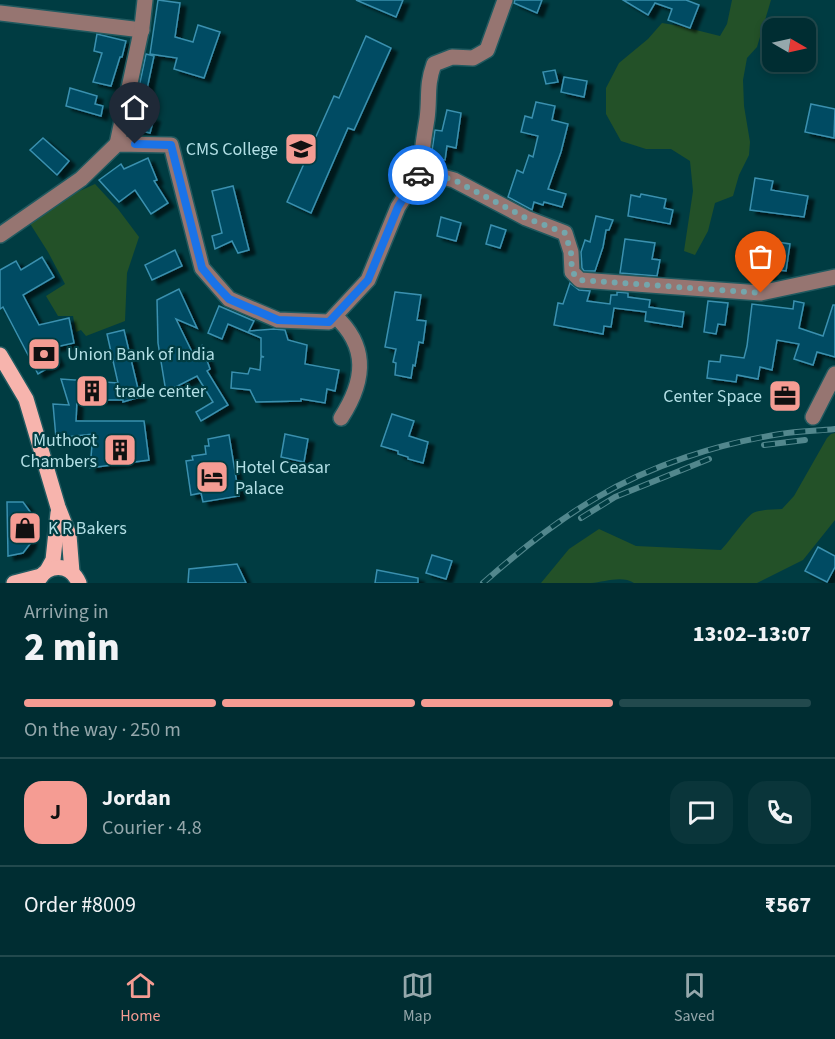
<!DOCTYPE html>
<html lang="en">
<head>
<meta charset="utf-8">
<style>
  :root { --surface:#002d32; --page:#0a353a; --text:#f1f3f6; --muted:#95a8ac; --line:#22494d; --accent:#f59c93 }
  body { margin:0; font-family:"Source Sans 3",sans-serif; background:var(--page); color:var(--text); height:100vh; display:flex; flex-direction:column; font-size:22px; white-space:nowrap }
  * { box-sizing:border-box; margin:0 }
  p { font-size:20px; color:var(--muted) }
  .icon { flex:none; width:33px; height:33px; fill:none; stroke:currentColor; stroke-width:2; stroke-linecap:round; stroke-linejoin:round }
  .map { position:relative; height:583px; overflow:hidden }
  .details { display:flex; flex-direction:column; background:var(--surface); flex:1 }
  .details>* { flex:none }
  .needle { width:39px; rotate:99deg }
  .controls { position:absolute; left:762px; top:18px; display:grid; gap:12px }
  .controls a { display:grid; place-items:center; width:54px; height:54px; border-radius:12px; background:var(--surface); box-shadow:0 3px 9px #0003,0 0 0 2px var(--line); font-size:30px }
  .pin { position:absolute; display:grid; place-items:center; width:51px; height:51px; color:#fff; margin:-62px -26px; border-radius:50% 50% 50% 0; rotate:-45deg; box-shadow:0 0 6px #0007 }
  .pin .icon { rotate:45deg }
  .courier { position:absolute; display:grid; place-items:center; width:60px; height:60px; margin:-30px; border:4px solid #1a73e8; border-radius:50%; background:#fff; color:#222; box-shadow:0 2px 8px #0007 }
  .head em { font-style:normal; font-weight:800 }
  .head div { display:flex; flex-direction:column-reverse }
  .head { display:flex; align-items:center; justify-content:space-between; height:102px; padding:0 24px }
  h1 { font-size:39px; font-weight:800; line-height:45px }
  .bar { display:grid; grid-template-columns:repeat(4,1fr); gap:9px 6px; align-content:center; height:72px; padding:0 24px }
  .bar i { height:8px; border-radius:4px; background:var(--line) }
  .bar .active { background:var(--accent) }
  .bar p { grid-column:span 4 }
  .line { display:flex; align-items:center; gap:15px; padding:0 24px; border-top:2px solid var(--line) }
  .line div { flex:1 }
  .round { display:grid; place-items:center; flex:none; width:63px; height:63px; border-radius:18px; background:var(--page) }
  .menu { display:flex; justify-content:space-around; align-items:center; height:84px; border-top:2px solid var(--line); background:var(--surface); font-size:16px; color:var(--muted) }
  .menu a { display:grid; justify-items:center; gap:3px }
  .menu .active { color:var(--accent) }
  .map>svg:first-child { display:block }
</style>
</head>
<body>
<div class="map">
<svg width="835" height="583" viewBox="0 0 835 583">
  <defs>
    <filter id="shadow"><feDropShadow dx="6" dy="4" stdDeviation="1.5" flood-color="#0009"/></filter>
  </defs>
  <rect width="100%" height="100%" fill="#003c42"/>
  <g fill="#235128">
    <polygon points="732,0 771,0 757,47 747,58 743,80 744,106 750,142 749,155 739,175 733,196 715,203 708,231 695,255 684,251 693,191 690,161 671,149 646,149 621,141 606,114 606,88 619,63 648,39 662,23 680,26 720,36 727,24"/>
    <polygon points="95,184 118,209 139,237 127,273 125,321 86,336 81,330 76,332 73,316 58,316 46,296 65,284 48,252 29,222 64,198"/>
    <path d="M835,433V520L803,560L757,583H634C622,575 604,582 591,583C574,583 558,583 541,583L569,549L599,529L636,546L721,550C729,542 746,517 753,513C760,509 774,510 782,509L794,496L827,438L831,434Z"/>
  </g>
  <g fill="#004c63" stroke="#3a90af" stroke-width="1.5" filter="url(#shadow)">
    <polygon points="158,0 180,3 175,37 193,42 198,25 220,32 204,78 174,69 177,58 150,54"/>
    <polygon points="356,0 403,0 396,17"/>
    <polygon points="515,0 542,0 537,13 514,3"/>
    <polygon points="623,0 686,0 699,5 690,28 668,20 672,9 655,3 648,15"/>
    <polygon points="97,34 126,41 122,57 120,57 111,86 93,82 102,53 94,51"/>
    <polygon points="366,36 391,48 354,130 348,128 311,213 287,202 334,96 339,98"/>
    <polygon points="146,54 154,56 147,89 139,87"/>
    <polygon points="555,70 558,82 546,84 543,72"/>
    <polygon points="564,77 587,81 584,97 561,92"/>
    <polygon points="70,88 97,96 95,104 103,106 101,116 66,106"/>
    <polygon points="536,102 555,106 552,120 568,124 561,152 548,189 566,194 562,207 544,202 543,205 534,202 532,210 508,197 517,170 523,173 529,155 533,157 538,136 521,132 525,116 532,118"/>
    <polygon points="811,104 835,109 834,138 805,132"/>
    <polygon points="447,110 461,113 456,148 447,146 445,160 431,158 435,130 442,131"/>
    <polygon points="138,114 154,118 150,133 134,129"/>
    <polygon points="43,138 69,161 57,175 30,150"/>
    <polygon points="148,158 157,180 154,181 168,203 151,214 135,190 119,202 99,180 121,164 124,169"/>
    <polygon points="755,178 773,181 771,190 808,196 804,217 750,210"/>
    <polygon points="233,186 249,250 238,253 232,241 215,249 212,236 222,233 212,191"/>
    <polygon points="641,194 666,199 664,208 673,210 670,224 628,216 631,195 640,197"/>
    <polygon points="596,216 613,220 609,230 606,230 603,247 595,271 584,271 582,268 581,252 585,240 590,242"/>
    <polygon points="441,217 461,223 456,241 437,236"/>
    <polygon points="491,225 506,230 500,248 486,244"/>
    <polygon points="625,239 655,243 652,259 660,260 657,276 620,273"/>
    <polygon points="757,239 790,244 786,271 771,269 770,276 752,274"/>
    <polygon points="175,250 182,266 152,280 145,265"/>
    <polygon points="42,257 54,277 23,295 39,325 69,318 74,343 51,348 58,362 38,374 3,307 0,309 0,270 16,261 21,270"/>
    <polygon points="570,283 579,290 590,291 587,301 610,304 611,295 617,295 617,292 628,293 628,297 650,300 649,307 684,312 682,327 645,321 646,312 614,308 611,327 604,326 603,334 554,325 558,303 563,304"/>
    <polygon points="179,289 197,328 176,319 196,360 202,346 210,369 207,371 228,405 201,421 196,412 213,402 197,376 166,392 158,343 157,300"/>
    <polygon points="395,292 421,295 417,320 426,321 423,343 419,342 415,366 413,365 411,378 395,375 396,363 393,362 396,349 385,347"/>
    <polygon points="708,301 728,303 725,325 718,324 716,334 704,332"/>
    <polygon points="794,301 804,303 799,328 823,336 833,305 835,305 835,357 817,352 813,365 794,359 799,344 777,340 772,370 760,367 758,379 737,375 736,382 707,378 709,361 720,362 721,355 744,358 747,346 752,304 793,309"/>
    <polygon points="219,306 254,321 249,331 274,329 285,330 288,340 307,345 305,364 339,370 335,391 327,389 325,403 301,399 301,401 256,402 250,390 231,388 232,372 248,374 250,368 260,370 261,357 264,357 261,356 261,338 228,324 222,339 208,333"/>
    <polygon points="124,330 140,397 123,402 123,400 77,400 76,421 144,421 149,460 90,468 93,434 56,438 53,404 69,405 61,379 118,383 107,334"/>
    <polygon points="392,414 414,421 409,436 428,442 423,463 408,459 408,457 398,454 398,451 381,446"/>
    <polygon points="285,434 308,439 304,462 281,457"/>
    <polygon points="229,435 239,496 203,502 201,493 191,495 186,461 193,460 192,456 206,454 205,446 209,446 208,439"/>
    <polygon points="7,502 23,502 31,513 32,527 30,544 23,553 8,556"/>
    <polygon points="818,547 835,556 835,567 827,582 805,571"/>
    <polygon points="432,555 452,561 446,579 426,573"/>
    <polygon points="237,564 246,583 188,583 189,569"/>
    <polygon points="377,570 418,578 418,583 375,583"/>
  </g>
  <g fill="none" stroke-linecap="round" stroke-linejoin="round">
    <g stroke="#20595f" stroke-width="18">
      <g id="minor">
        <polyline points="0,13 142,30"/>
        <polyline points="117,144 142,27 145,0"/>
        <path d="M421,171C421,153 424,137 427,119C430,97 426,86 434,64L452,57L473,58L487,50L505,0"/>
        <polyline points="0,235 81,179 117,144 171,145 202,268 229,299 278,320 329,322 368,280 398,207 421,171 454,180 526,218 565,233 571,252 572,272 580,280 761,293 835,277"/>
        <path d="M335,316C369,347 365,381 341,418"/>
        <polyline points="813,417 835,374"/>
      </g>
    </g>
    <g stroke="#20595f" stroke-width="18">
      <g id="major">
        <polyline points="0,355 26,399 58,507 69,535 72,572"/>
        <polyline points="48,569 53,560 58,513"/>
        <polyline points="14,583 41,576"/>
        <path d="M37,583C46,563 70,562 79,583"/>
      </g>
    </g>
    <use href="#minor" stroke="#967571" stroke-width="15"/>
    <use href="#major" stroke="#f7b4ad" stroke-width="15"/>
    <g stroke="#52878d" stroke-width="6">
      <g id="rail">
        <polyline points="764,445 805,440"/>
        <polyline points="581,518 615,497 709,459"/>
        <path d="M483,583C518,552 555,522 596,498C651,465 718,444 780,434C798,431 817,431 835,429"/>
      </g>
    </g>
    <use href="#rail" stroke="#003c42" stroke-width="4" stroke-dasharray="11" stroke-linecap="butt"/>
  </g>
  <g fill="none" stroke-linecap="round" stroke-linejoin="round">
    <polyline stroke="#74a6ac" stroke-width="6" stroke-dasharray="0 10.8" points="418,175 421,171 454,180 526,218 565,233 571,252 572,272 580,280 761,293"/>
    <polyline stroke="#1a73e8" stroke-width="8" points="135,144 171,145 202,268 215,284 229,299 278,320 329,322 368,280 398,207 418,175"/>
  </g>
  <defs>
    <g id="university-square" transform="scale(1.725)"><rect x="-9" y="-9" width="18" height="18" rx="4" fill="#f59c93" stroke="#003c42"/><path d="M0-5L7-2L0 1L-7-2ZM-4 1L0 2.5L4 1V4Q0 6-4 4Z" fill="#111"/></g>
    <g id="bank-square" transform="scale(1.725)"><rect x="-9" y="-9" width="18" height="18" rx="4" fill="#f59c93" stroke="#003c42"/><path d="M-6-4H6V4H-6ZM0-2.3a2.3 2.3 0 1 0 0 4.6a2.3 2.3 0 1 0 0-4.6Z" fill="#111"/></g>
    <g id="building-square" transform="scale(1.725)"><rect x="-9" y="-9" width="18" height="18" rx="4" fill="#f59c93" stroke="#003c42"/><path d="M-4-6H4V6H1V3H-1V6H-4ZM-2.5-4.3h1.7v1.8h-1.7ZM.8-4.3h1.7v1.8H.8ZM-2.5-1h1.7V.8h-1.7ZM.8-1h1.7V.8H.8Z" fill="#111"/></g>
    <g id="office-square" transform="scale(1.725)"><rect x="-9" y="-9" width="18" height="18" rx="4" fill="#f59c93" stroke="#003c42"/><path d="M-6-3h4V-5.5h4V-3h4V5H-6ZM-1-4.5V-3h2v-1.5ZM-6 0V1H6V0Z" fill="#111"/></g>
    <g id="hotel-square" transform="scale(1.725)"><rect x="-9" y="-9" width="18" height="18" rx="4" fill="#f59c93" stroke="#003c42"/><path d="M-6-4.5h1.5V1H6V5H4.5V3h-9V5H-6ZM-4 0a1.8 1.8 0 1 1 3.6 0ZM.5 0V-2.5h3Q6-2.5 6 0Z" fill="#111"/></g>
    <g id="shop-square" transform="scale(1.725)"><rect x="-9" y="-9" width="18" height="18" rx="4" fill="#f59c93" stroke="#003c42"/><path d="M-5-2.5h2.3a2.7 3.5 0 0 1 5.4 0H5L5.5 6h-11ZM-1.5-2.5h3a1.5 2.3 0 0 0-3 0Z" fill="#111"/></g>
  </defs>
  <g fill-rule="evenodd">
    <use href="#university-square" x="301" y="149"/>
    <use href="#bank-square" x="44" y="354"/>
    <use href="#building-square" x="92" y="391"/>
    <use href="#office-square" x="785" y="396"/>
    <use href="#building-square" x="120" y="450"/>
    <use href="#hotel-square" x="212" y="477"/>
    <use href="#shop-square" x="25" y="528"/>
  </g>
  <g text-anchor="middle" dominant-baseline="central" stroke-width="4.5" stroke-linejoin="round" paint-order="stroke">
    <g font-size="18" fill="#b2dfe5" stroke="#003c42" text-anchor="start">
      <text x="278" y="149" text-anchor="end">CMS College</text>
      <text x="67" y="354">Union Bank of India</text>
      <text x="115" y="391">trade center</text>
      <text x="762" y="396" text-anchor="end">Center Space</text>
      <text x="97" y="440" text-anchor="end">Muthoot<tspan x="97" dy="21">Chambers</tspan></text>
      <text x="235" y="467">Hotel Ceasar<tspan x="235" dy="21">Palace</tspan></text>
      <text x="48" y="528">K R Bakers</text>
    </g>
  </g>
</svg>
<div class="controls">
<a><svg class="needle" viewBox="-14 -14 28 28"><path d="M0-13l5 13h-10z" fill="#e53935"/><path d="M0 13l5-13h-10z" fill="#95a8ac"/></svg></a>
</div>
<div class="pin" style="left:761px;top:293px;background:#ea580c"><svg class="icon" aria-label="bag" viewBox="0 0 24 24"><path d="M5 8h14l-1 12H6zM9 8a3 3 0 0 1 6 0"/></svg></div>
<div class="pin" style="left:135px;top:144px;background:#1f2937"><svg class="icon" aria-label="home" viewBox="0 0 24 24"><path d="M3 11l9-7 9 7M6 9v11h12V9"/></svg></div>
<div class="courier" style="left:418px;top:175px"><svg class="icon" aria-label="car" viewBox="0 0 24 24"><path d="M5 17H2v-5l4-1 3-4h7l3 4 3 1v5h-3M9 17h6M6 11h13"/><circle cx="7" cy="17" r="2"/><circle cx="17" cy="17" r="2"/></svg></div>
</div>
<section class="details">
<div class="head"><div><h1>2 min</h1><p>Arriving in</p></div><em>13:02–13:07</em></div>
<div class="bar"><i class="active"></i><i class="active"></i><i class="active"></i><i></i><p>On the way · 250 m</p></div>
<div class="line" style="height:108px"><b class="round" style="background:var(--accent);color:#111">J</b><div><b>Jordan</b><p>Courier · 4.8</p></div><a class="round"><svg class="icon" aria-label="chat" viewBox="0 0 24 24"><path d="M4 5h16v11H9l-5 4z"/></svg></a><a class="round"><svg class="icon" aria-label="phone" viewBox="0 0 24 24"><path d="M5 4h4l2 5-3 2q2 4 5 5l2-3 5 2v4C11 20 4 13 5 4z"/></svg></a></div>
<div class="line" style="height:78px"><div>Order #8009</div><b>₹567</b></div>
</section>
<nav class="menu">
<a class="active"><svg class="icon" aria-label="home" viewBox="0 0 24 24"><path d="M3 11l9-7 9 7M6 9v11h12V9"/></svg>Home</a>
<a><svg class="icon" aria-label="map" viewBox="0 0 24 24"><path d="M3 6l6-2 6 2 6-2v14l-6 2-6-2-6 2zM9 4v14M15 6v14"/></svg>Map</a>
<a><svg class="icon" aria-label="saved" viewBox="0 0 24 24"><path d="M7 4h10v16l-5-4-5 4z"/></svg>Saved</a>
</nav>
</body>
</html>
